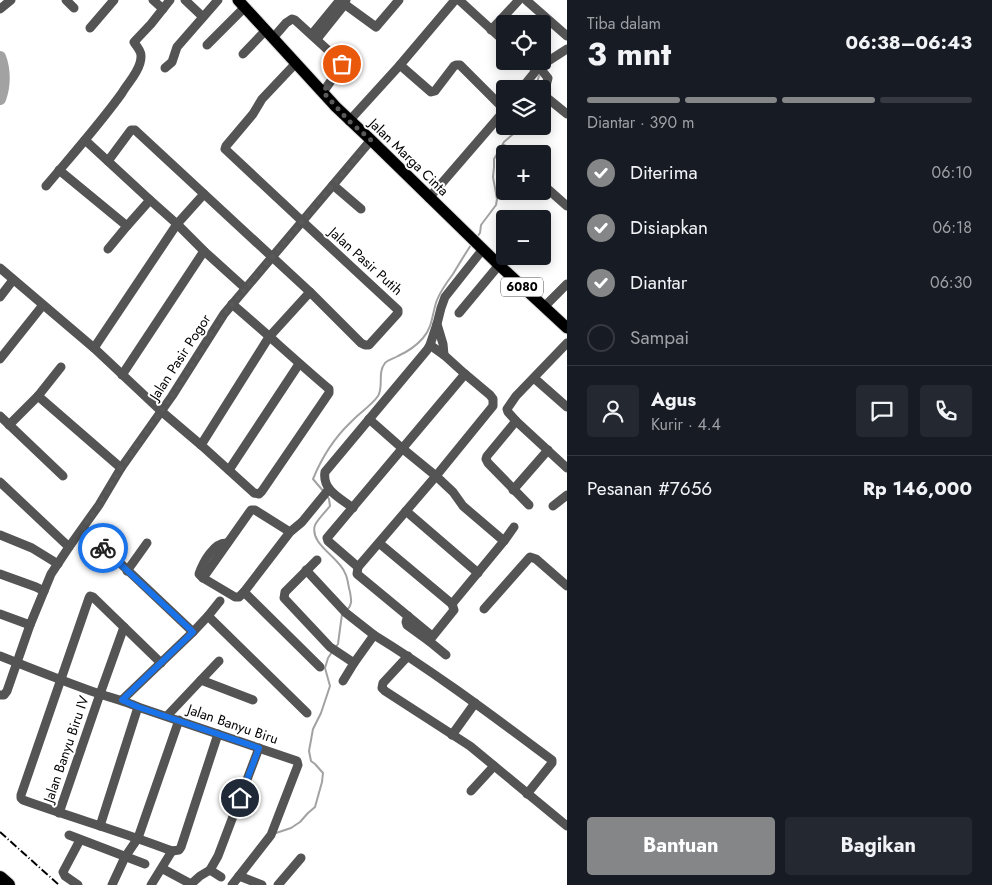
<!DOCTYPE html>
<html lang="id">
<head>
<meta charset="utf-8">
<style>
  :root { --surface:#171b24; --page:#242831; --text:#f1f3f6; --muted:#9ea1a6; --line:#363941; --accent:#858687 }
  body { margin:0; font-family:Jost,sans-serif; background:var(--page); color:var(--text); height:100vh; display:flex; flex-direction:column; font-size:19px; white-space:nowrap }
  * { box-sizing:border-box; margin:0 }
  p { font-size:16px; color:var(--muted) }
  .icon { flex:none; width:28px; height:28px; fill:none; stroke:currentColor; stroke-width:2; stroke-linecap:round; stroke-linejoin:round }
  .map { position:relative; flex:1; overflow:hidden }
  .panel { display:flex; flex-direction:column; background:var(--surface); width:425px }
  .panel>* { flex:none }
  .fabs { position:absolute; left:496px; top:15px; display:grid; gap:10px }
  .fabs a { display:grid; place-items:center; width:55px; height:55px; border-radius:5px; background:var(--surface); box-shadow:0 2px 12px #0003; font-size:25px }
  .pin { position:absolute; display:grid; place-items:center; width:42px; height:42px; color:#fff; margin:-21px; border:2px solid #fff; border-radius:50%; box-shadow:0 1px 5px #0007 }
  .courier { position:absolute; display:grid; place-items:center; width:50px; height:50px; margin:-25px; border:4px solid #1a73e8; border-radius:50%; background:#fff; color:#222; box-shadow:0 1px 6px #0007 }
  .summary em { font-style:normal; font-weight:700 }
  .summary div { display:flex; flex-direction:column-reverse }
  .summary { display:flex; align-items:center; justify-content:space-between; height:85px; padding:0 20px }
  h1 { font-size:32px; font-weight:700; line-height:38px }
  .bar { display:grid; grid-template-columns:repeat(4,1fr); gap:8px 5px; align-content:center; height:60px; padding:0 20px }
  .bar i { height:6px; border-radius:4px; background:var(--line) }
  .bar .active { background:var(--accent) }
  .bar p { grid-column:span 4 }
  .line { display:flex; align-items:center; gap:12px; padding:0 20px; border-top:1px solid var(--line) }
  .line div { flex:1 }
  .round { display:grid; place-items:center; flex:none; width:52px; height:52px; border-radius:5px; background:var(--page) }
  ol { padding:0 20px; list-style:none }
  li { display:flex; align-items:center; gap:15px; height:55px }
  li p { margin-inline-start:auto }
  li .icon { padding:5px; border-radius:50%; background:var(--accent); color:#fff; stroke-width:4 }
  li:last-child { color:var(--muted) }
  li i { width:28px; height:28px; border:2px solid var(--line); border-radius:50% }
  .button { display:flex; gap:10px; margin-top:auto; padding:10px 20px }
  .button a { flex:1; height:58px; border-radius:5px; background:var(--accent); color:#fff; font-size:20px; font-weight:700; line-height:58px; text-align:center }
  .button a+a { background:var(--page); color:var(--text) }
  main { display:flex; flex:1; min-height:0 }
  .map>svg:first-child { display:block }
</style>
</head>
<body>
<main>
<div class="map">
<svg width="567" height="885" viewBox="0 0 567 885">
  <rect width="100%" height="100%" fill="#fff"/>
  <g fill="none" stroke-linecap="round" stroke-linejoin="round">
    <g stroke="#a2a2a2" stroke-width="2">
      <polyline points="535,89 539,76"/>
      <polyline points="477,237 480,233 481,225 496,205 497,199 493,177 494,167 494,159 504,142 519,129 519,126"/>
      <path d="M324,492L313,479C322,457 334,438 351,422C359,413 371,406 378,396C384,386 377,373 385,363C389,359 393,359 398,356C407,352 416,346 423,338C433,327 432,313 437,300C441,290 447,282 453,274C459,264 465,254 471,245"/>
      <path d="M327,496L329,499L330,506C326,511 317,520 315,525C309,544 339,557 345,573C348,578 348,586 350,592C351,599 353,604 347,610"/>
      <polyline points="335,648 338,644 342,614"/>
      <polyline points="276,833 291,828 300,822 308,813 315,807 322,782 323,773 315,764 311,761 309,751 313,729 321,713 330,686 325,668 328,658 332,652"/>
    </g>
    <path stroke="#a2a2a2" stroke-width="12" d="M0,57C5,70 5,86 0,99"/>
    <g stroke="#dbdbdb" stroke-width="13">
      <polyline id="major" points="238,0 336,107 371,140 499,265 567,328"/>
    </g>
    <g stroke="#dbdbdb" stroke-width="16">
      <polyline id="highway" points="0,878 8,885"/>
    </g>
    <g stroke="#545454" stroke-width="9">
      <polyline points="66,0 74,8"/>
      <polyline points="153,0 163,9"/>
      <polyline points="185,0 203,17"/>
      <polyline points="339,0 376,27 399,0"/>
      <polyline points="459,0 505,42"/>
      <polyline points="526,0 567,36"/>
      <polyline points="0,9 11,0"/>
      <polyline points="90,28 114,0"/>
      <polyline points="491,30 519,0"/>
      <polyline points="312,34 340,0"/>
      <polyline points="273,38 286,23 292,19 295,20 341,62 341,67 323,92"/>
      <polyline points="317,39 345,4 346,0"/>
      <polyline points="207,45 244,8"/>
      <polyline points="243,54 266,30"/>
      <polyline points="526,61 536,70"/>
      <polyline points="400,65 431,92 435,91 454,66 456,65 460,65 505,110"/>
      <polyline points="539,67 548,78 544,93 546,97 567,114"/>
      <polyline points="165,68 172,62 177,47 218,0"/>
      <polyline points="521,89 539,67 567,49"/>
      <polyline points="349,121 400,65 455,0"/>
      <polyline points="85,140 150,200 177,224 204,251 245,288"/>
      <polyline points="504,149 509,154"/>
      <polyline points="108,161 131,130 135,130 310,292 361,343 365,345 369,345 398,313 398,310 302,221 225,149 226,146 253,114 262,99 296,63"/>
      <polyline points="59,170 127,226"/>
      <polyline points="542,184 567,206"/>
      <polyline points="333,185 361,209"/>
      <path d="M46,186C72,155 99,125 122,93C128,83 137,74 140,63C143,52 139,50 134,42L151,24L170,0"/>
      <polyline points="429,198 505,110"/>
      <polyline points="108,249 127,226 150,200"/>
      <polyline points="0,268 94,348 161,411 201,445"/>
      <polyline points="0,297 13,280"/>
      <path d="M232,304C265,332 296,361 329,389V393L262,491L259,494L254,493L201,445L269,337L310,292"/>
      <polyline points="544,307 567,284"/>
      <polyline points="459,313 499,265"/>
      <polyline points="437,324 443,344 444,355"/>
      <polyline points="567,343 516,396 507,409 508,412 516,421 567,468"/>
      <polyline points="430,345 444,355 465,374 490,395 493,399 493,406 436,476 358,567 357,574 432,636"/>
      <polyline points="94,348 177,224 204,194"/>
      <polyline points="0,359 43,305"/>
      <polyline points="122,375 204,251"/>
      <polyline points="534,378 567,407"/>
      <polyline points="38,396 61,367"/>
      <polyline points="0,416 63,476"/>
      <polyline points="369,419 403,449 436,476 453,492 463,506 504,541"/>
      <polyline points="516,421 487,456 486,459 488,463 529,505"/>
      <polyline points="9,425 38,396 121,468"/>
      <polyline points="229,470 299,364"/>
      <polyline points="0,482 69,547"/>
      <polyline points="513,490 548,450"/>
      <polyline points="553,506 567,495"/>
      <path d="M353,508C340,498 322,490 325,472L427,350L430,345L437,324L441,308L445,297L483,249"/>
      <polyline points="406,511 478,573"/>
      <polyline points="83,528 193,632"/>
      <polyline points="290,532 255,510 251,510 203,578 235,597 239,597 244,592 290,532 302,522 329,489"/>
      <polyline points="0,535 32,548 58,564"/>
      <polyline points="379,543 452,604"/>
      <path d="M317,560L285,592L284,598L330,647L354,663L374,635C436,673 494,717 552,760V763L527,794"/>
      <polyline points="358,567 328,541 327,538 465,374"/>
      <polyline points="306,570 346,613 374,635"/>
      <polyline points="127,571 147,543"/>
      <polyline points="0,574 36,587 44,591"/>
      <path d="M203,578L199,574C203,562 214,542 227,543"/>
      <polyline points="244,592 320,667"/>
      <polyline points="484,609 530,557 536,559 567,586"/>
      <polyline points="0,614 30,625"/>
      <polyline points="208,616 220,601"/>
      <polyline points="408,616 406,622 407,625 429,641"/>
      <polyline points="446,655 429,641 454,610 452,604 504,541 514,527"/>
      <path d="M0,656C30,668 60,680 91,691C107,697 123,700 138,707L297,761L298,765L271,835L232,885"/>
      <polyline points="408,656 383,683 382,688 385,691 470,746 567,826"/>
      <path d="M161,663L93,597L90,596L89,598L21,795V798L23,800C73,818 123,832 172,851"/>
      <polyline points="201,680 253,700"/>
      <polyline points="343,681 354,663"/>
      <polyline points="0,695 4,695 7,691 30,625 51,574 69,547 99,505 121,468 172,396 224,314 371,140"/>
      <polyline points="122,700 193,632 208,616 307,713"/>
      <polyline points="167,716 201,680 219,661"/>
      <polyline points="452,735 475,703"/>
      <polyline points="471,791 494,766"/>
      <polyline points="59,813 100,694 124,627"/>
      <polyline points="100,826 138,707"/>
      <polyline points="69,835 145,864"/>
      <polyline points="172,851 179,850 181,847 218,734"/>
      <polyline points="165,870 191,884 200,876 210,870 218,856 259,748"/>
      <polyline points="210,870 221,877"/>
      <polyline points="239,876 262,885"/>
      <polyline points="78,885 65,876 63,872 80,840"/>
      <polyline points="112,885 125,857 138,838 179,720"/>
      <polyline points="151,885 172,851"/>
      <polyline points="278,885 301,858"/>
    </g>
    <use href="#major" stroke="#000" stroke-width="11"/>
    <use href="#highway" stroke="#000" stroke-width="14"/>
    <polyline stroke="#000" stroke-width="2" stroke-dasharray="8 2.5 1 2.5" stroke-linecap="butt" points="0,832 59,885"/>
  </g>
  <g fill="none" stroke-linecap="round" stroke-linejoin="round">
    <polyline stroke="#595959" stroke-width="5" stroke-dasharray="0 9" points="103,548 83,528 99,505 121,468 172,396 224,314 371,140 349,121 323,92 341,67 342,64"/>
    <polyline stroke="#1a73e8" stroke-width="6" points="103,548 193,632 122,700 138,707 259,748 240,798"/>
  </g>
  <g text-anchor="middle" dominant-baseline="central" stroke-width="4" stroke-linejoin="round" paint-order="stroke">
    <rect fill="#fff" stroke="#4c4c4c" stroke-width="1" x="501" y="277.5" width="42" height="19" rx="4"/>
    <g font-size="12" font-weight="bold" fill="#000">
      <text x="522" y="287">6080</text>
    </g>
    <g font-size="14" fill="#000" stroke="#fff">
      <text transform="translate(409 157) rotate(44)">Jalan Marga Cinta</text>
      <text transform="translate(366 261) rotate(42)">Jalan Pasir Putih</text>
      <text transform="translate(180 357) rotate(-57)">Jalan Pasir Pogor</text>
      <text transform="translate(233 724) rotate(19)">Jalan Banyu Biru</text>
      <text transform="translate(66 749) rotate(-71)">Jalan Banyu Biru IV</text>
    </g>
  </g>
</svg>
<div class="fabs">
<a><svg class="icon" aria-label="locate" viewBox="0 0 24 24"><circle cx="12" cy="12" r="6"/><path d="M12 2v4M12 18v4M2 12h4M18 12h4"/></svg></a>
<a><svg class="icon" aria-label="layers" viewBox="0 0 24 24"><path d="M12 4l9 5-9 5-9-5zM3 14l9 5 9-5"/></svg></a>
<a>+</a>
<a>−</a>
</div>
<div class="pin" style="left:342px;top:64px;background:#ea580c"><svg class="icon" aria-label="bag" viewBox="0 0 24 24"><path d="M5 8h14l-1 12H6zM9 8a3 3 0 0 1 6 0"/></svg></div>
<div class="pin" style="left:240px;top:798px;background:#1f2937"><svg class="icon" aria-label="home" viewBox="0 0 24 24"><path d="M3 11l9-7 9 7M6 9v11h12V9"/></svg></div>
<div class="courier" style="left:103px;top:548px"><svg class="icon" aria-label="bike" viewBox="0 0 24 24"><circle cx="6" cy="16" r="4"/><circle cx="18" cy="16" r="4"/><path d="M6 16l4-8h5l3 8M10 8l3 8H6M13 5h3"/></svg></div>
</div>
<section class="panel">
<div class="summary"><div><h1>3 mnt</h1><p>Tiba dalam</p></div><em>06:38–06:43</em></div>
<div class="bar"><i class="active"></i><i class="active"></i><i class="active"></i><i></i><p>Diantar · 390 m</p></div>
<ol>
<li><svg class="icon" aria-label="check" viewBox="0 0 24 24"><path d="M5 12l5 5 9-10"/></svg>Diterima<p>06:10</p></li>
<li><svg class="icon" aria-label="check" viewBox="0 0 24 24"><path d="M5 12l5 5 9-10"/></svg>Disiapkan<p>06:18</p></li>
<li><svg class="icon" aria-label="check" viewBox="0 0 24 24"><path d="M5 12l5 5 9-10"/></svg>Diantar<p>06:30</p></li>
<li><i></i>Sampai</li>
</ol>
<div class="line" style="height:90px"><a class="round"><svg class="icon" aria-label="person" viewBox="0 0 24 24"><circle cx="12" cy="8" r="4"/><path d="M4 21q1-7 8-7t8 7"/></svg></a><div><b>Agus</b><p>Kurir · 4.4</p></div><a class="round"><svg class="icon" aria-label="chat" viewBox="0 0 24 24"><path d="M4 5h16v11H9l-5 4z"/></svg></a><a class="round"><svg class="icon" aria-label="phone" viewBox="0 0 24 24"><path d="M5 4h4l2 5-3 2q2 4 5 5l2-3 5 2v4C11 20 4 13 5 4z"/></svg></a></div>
<div class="line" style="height:65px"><div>Pesanan #7656</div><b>Rp 146,000</b></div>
<div class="button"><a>Bantuan</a><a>Bagikan</a></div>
</section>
</main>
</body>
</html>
